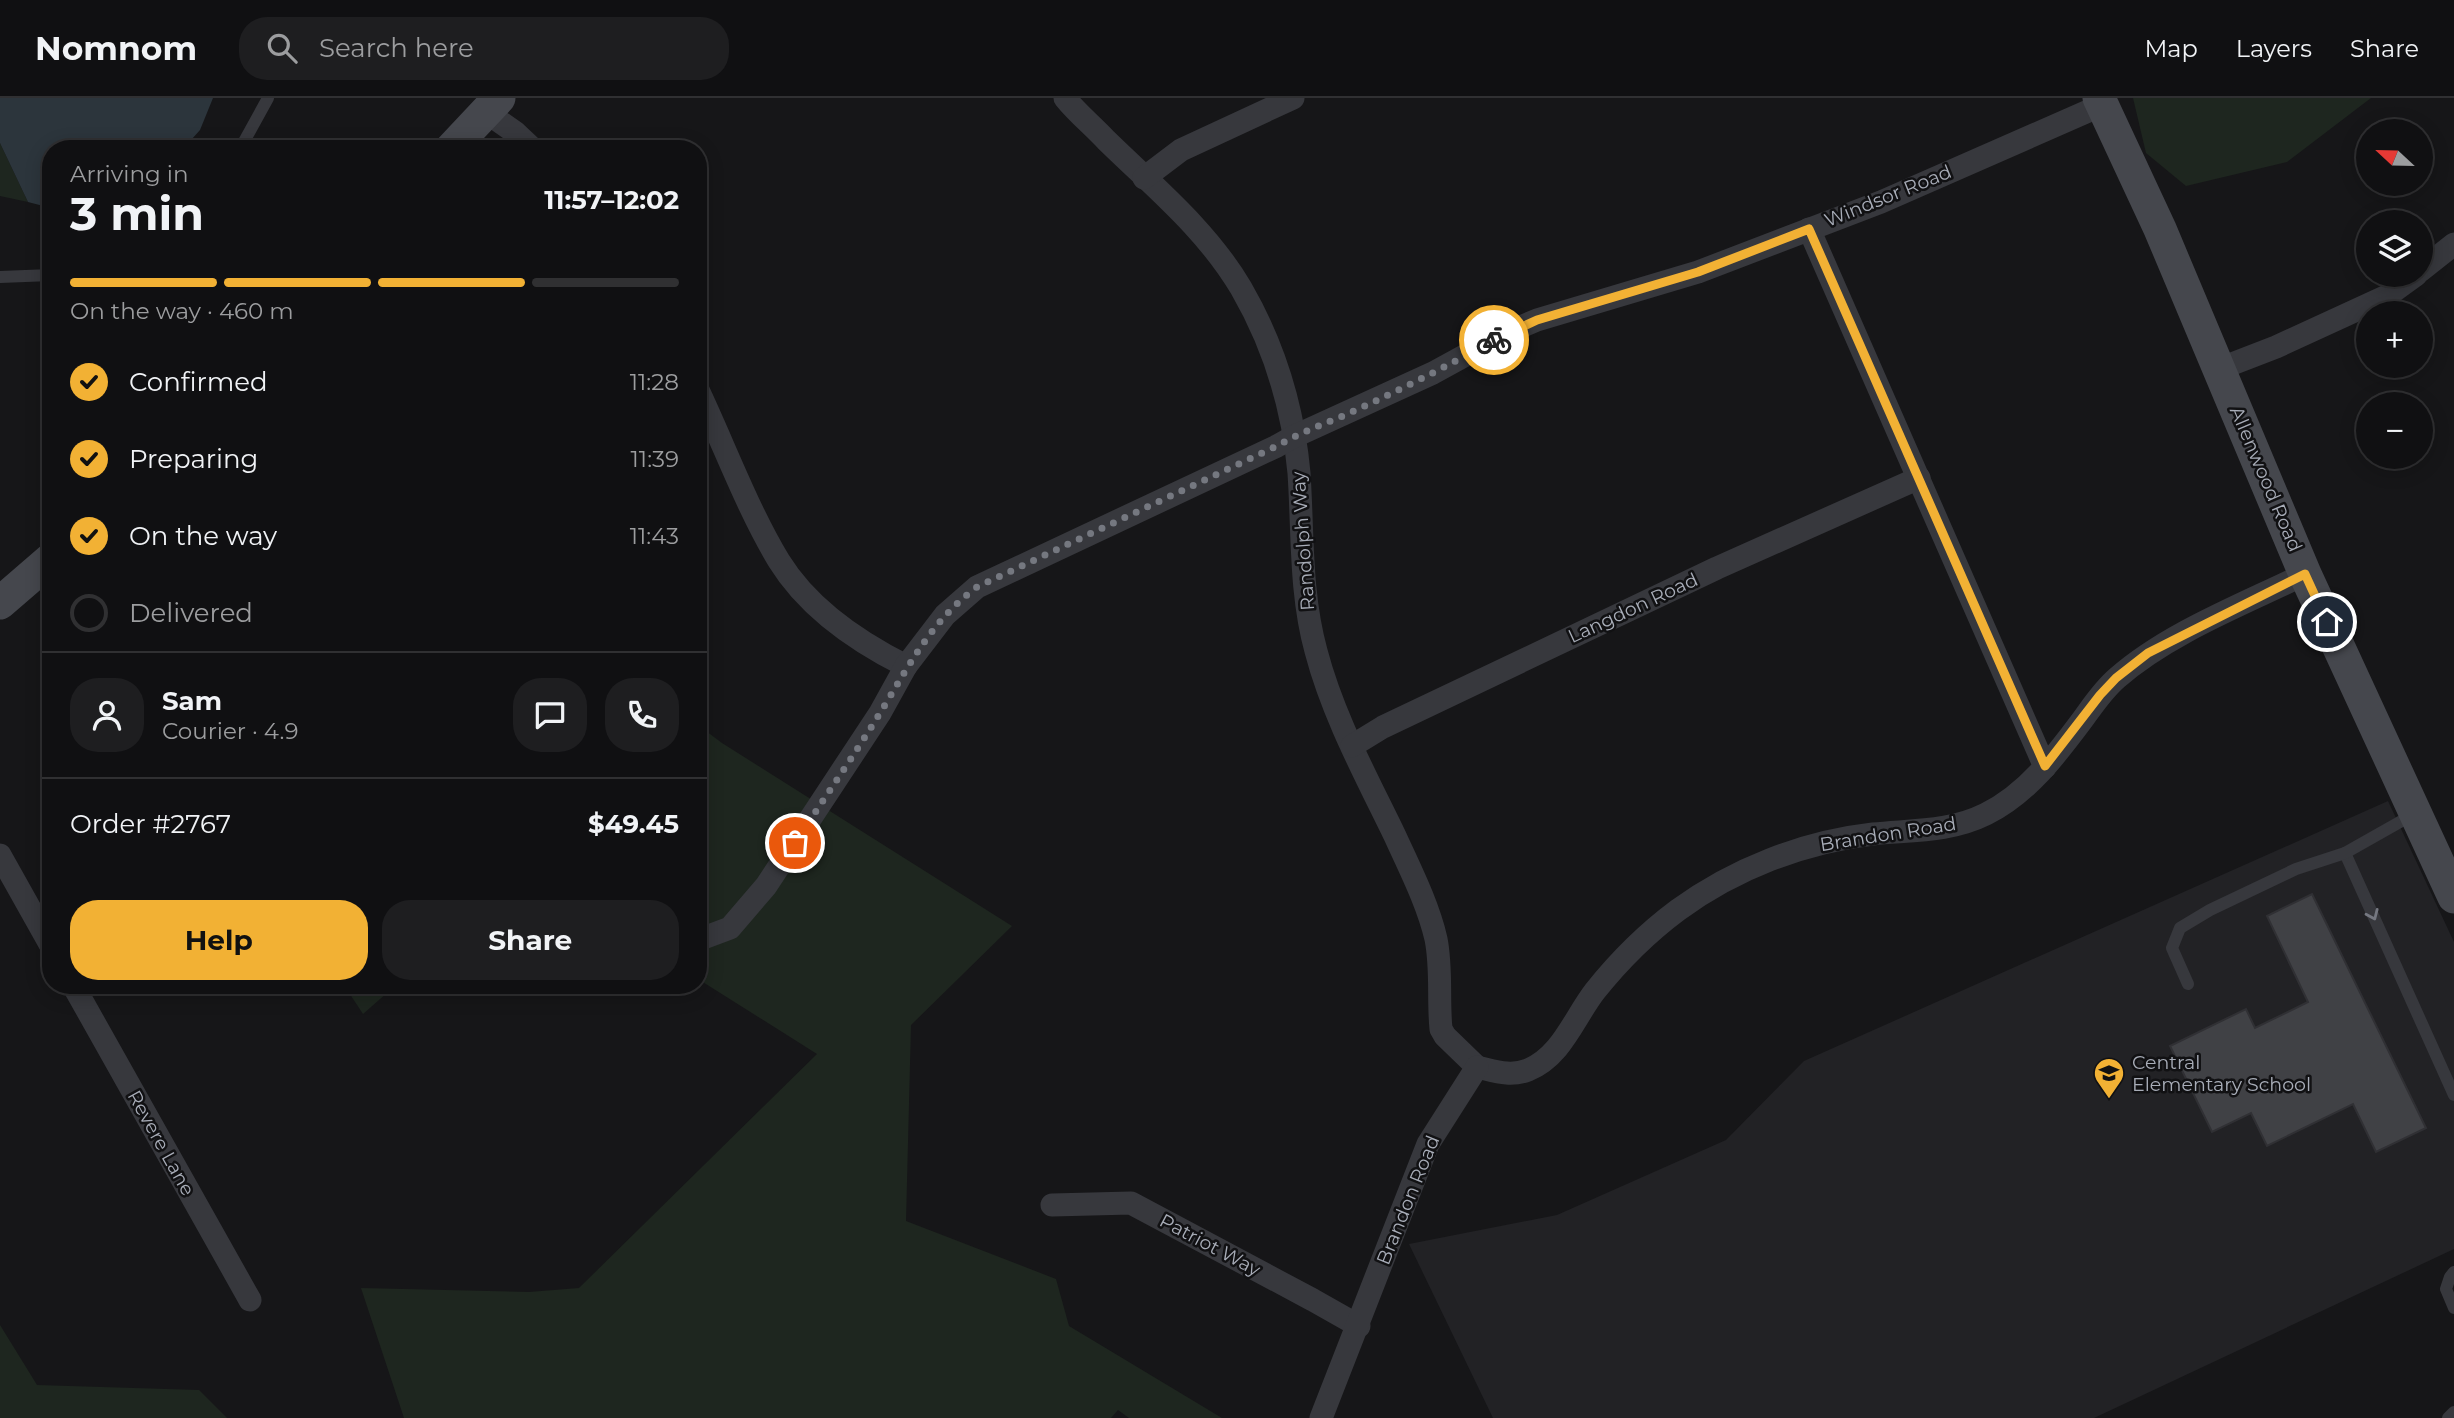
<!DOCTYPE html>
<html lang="en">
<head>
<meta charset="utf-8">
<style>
  :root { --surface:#101012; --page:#1e1e20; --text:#f1f3f6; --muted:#9c9d9f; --line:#303032; --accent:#f2b134 }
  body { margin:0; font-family:Montserrat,sans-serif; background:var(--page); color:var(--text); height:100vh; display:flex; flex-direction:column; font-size:26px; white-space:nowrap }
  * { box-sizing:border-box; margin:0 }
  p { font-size:23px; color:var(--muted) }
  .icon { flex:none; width:38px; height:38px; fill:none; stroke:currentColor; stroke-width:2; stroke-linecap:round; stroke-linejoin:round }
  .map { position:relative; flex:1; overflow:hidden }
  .panel { position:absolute; left:42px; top:42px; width:665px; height:854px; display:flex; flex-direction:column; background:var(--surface); border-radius:28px; box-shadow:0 4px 18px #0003,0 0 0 2px var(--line) }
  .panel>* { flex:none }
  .needle { width:46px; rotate:292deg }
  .buttons { position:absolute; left:2356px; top:21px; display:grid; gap:14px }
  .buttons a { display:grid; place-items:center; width:77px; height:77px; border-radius:50%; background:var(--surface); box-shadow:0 4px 18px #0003,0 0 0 2px var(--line); font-size:35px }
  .pin { position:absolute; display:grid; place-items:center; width:60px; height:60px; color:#fff; margin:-30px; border:4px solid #fff; border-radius:50%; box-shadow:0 2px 7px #0007 }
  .courier { position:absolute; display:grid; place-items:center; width:70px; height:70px; margin:-35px; border:5px solid #f2b134; border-radius:50%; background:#fff; color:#222; box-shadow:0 2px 9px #0007 }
  .headline em { font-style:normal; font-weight:700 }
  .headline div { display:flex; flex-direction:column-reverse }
  .headline { display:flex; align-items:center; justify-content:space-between; height:119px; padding:0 28px }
  h1 { font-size:46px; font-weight:700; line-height:52px }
  .bar { display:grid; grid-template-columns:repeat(4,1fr); gap:10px 7px; align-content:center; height:84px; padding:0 28px }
  .bar i { height:9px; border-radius:5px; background:var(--line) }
  .bar .selected { background:var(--accent) }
  .bar p { grid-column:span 4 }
  .line { display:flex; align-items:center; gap:18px; padding:0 28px; border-top:2px solid var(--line) }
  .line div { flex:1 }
  .round { display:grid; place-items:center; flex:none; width:74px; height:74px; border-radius:28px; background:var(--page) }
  ol { padding:0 28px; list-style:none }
  li { display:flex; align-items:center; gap:21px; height:77px }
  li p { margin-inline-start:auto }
  li .icon { padding:7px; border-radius:50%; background:var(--accent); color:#111; stroke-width:4 }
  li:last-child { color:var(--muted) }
  li i { width:38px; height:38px; border:4px solid var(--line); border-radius:50% }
  .action { display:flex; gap:14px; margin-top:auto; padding:14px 28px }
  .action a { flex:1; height:80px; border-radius:28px; background:var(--accent); color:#111; font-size:28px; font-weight:700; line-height:80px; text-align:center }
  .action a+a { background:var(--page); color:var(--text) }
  header { display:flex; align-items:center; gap:42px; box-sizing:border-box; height:98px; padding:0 35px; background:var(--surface); border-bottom:2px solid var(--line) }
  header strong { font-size:33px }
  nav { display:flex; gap:38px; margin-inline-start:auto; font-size:24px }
  .search { width:490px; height:63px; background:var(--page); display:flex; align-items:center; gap:18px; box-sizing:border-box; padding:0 24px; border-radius:28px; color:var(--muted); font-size:26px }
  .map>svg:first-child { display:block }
</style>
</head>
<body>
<header>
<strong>Nomnom</strong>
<div class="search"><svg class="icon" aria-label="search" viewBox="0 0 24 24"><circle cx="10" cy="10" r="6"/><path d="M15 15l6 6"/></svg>Search here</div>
<nav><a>Map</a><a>Layers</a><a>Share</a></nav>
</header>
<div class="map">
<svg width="2454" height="1320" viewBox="0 0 2454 1320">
  <rect width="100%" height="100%" fill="#161618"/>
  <polygon fill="#222225" points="2388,703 2454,844 2454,1151 2094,1320 1493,1320 1409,1146 1557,1117 1726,1042 1804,963"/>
  <g fill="#1e261f">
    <polygon points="2133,0 2371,0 2287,64 2186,88 2146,55"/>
    <polygon points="0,45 28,104 0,98"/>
    <polygon points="698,627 722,645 1012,828 911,927 906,1123 1056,1181 1069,1228 1222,1320 1129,1320 1118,1312 1111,1320 404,1320 361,1190 529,1194 579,1190 817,956 698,881"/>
    <polygon points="344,887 396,887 363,916"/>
    <polygon points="0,1227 37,1287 199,1292 227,1320 0,1320"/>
  </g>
  <polygon fill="#2c353c" points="0,0 213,0 200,32 183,51 51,51 51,110 28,104 0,45"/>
  <polygon fill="#404145" stroke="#303034" stroke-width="2" points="2312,796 2426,1030 2376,1054 2353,1006 2267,1048 2251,1015 2212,1034 2170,948 2246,911 2255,930 2308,904 2267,818"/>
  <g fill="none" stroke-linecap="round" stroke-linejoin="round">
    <g stroke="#37383d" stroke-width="12">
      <polyline points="240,51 268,0"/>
      <polyline points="0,179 51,177"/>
      <polyline points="2345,755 2454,997"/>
      <polyline points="2188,886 2172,850 2180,830 2210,812 2296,771 2345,755 2414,716"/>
      <polyline points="2454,1174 2450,1179 2446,1191 2454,1210"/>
      <polyline points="2448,1320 2454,1314"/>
    </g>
    <g stroke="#37383d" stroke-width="23">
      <path d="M1065,0C1077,15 1093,28 1106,42C1154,89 1206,131 1241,190C1274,247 1293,309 1299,375C1303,435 1300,495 1316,553C1333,618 1366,678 1395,738C1410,771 1428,806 1436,841C1442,871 1438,902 1441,931L1445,938L1477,969"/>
      <polyline points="486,14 516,35 533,51"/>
      <polyline points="1144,80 1181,52 1293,0"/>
      <polyline points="1809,131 2045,669"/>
      <polyline points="2420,173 2454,146"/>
      <polyline points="2219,271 2276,249 2387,198 2416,177"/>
      <path d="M698,292C724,347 748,412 779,463C808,510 858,544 906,568"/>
      <polyline points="1352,648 1383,629 1717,470 1919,380"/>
      <polyline points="0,757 51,848"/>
      <polyline points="698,842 730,830 766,788 880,615 906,568 945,517 977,489 1277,348 1293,339 1433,275 1506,235 1537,222 1698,174 1881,104 2102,7"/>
      <polyline points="73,887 250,1202"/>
      <path d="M1477,969C1495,973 1510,979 1528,972C1562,958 1574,920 1595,893C1619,863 1647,835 1678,812C1734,771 1803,744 1873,736C1912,732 1950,734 1986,716C2027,696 2057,656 2083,621C2094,606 2103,592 2117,580C2168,535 2244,506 2305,476"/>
      <polyline points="1052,1107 1131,1105 1313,1202 1359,1228"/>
      <polyline points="1321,1320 1428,1046 1477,969"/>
    </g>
    <g stroke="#45474d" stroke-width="33">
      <polyline points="2099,0 2160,131 2305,476 2454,799"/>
      <polyline points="451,51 499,0"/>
      <polyline points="0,505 51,461"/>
    </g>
  </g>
  <defs><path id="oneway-chevron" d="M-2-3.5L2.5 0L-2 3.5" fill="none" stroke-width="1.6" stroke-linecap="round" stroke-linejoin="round" transform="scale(1.75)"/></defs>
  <use stroke="#757881" href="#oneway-chevron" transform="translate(2373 817) rotate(66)"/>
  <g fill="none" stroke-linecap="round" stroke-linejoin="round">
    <path stroke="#757880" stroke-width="7" stroke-dasharray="0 12.6" d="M795,745C823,702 853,659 880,615C909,568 931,523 977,489L1277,348C1299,335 1322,327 1345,317C1396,294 1446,269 1494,242"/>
    <polyline stroke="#f2b134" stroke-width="9" points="1494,242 1537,222 1698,174 1809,131 2045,668 2100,597 2116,580 2148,555 2305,476 2327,524"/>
  </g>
  <defs>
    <g id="school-pin" transform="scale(1.575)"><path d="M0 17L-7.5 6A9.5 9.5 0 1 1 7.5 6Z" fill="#f2b134" stroke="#111113"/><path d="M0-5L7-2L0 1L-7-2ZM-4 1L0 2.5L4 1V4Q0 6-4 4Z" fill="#111"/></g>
  </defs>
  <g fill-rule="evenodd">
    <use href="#school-pin" x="2109" y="975"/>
  </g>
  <g text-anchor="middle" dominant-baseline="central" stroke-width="5" stroke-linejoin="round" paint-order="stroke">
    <g font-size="19" fill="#a8adb8" stroke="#111113">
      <text transform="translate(1888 98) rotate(-22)">Windsor Road</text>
      <text transform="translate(2266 381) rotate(67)">Allenwood Road</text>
      <text transform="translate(1303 443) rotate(-94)">Randolph Way</text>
      <text transform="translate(1633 510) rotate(-25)">Langdon Road</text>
      <text transform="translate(1888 736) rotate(-9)">Brandon Road</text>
      <text transform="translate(161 1045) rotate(61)">Revere Lane</text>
      <text transform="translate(1408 1102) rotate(-68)">Brandon Road</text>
      <text transform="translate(1210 1147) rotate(28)">Patriot Way</text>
    </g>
    <g font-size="19" fill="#a8adb8" stroke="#111113" text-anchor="start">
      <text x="2132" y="964">Central<tspan x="2132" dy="22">Elementary School</tspan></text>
    </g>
  </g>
</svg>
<div class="buttons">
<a><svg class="needle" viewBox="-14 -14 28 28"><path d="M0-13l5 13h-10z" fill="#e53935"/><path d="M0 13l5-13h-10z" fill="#9c9d9f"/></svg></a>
<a><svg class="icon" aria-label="layers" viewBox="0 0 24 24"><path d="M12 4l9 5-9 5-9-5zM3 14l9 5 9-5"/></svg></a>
<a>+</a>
<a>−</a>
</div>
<div class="pin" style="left:795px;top:745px;background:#ea580c"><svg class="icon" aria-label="bag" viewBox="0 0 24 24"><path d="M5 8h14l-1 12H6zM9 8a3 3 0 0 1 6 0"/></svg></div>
<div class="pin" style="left:2327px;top:524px;background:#1f2937"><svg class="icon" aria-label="home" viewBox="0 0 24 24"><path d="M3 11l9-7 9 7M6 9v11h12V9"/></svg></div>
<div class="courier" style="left:1494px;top:242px"><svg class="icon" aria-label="bike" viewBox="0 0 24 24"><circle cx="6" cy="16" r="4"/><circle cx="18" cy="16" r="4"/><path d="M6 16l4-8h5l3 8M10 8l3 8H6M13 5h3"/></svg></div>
<section class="panel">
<div class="headline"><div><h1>3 min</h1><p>Arriving in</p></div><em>11:57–12:02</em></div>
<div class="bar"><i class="selected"></i><i class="selected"></i><i class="selected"></i><i></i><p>On the way · 460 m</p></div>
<ol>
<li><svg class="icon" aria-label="check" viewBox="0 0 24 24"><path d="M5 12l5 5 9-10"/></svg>Confirmed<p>11:28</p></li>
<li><svg class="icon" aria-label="check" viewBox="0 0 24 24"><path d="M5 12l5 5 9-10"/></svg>Preparing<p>11:39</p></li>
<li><svg class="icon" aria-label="check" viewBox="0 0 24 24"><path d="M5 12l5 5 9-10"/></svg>On the way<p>11:43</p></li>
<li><i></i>Delivered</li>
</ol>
<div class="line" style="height:126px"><a class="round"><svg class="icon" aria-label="person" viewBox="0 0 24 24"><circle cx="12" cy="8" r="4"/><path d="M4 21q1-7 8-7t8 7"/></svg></a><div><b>Sam</b><p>Courier · 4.9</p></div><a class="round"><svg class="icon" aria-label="chat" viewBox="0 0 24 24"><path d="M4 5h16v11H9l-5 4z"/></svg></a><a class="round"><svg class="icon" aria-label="phone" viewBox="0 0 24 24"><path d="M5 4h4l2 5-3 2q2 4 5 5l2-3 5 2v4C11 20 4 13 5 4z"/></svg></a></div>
<div class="line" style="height:91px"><div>Order #2767</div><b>$49.45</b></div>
<div class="action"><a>Help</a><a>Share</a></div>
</section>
</div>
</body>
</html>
